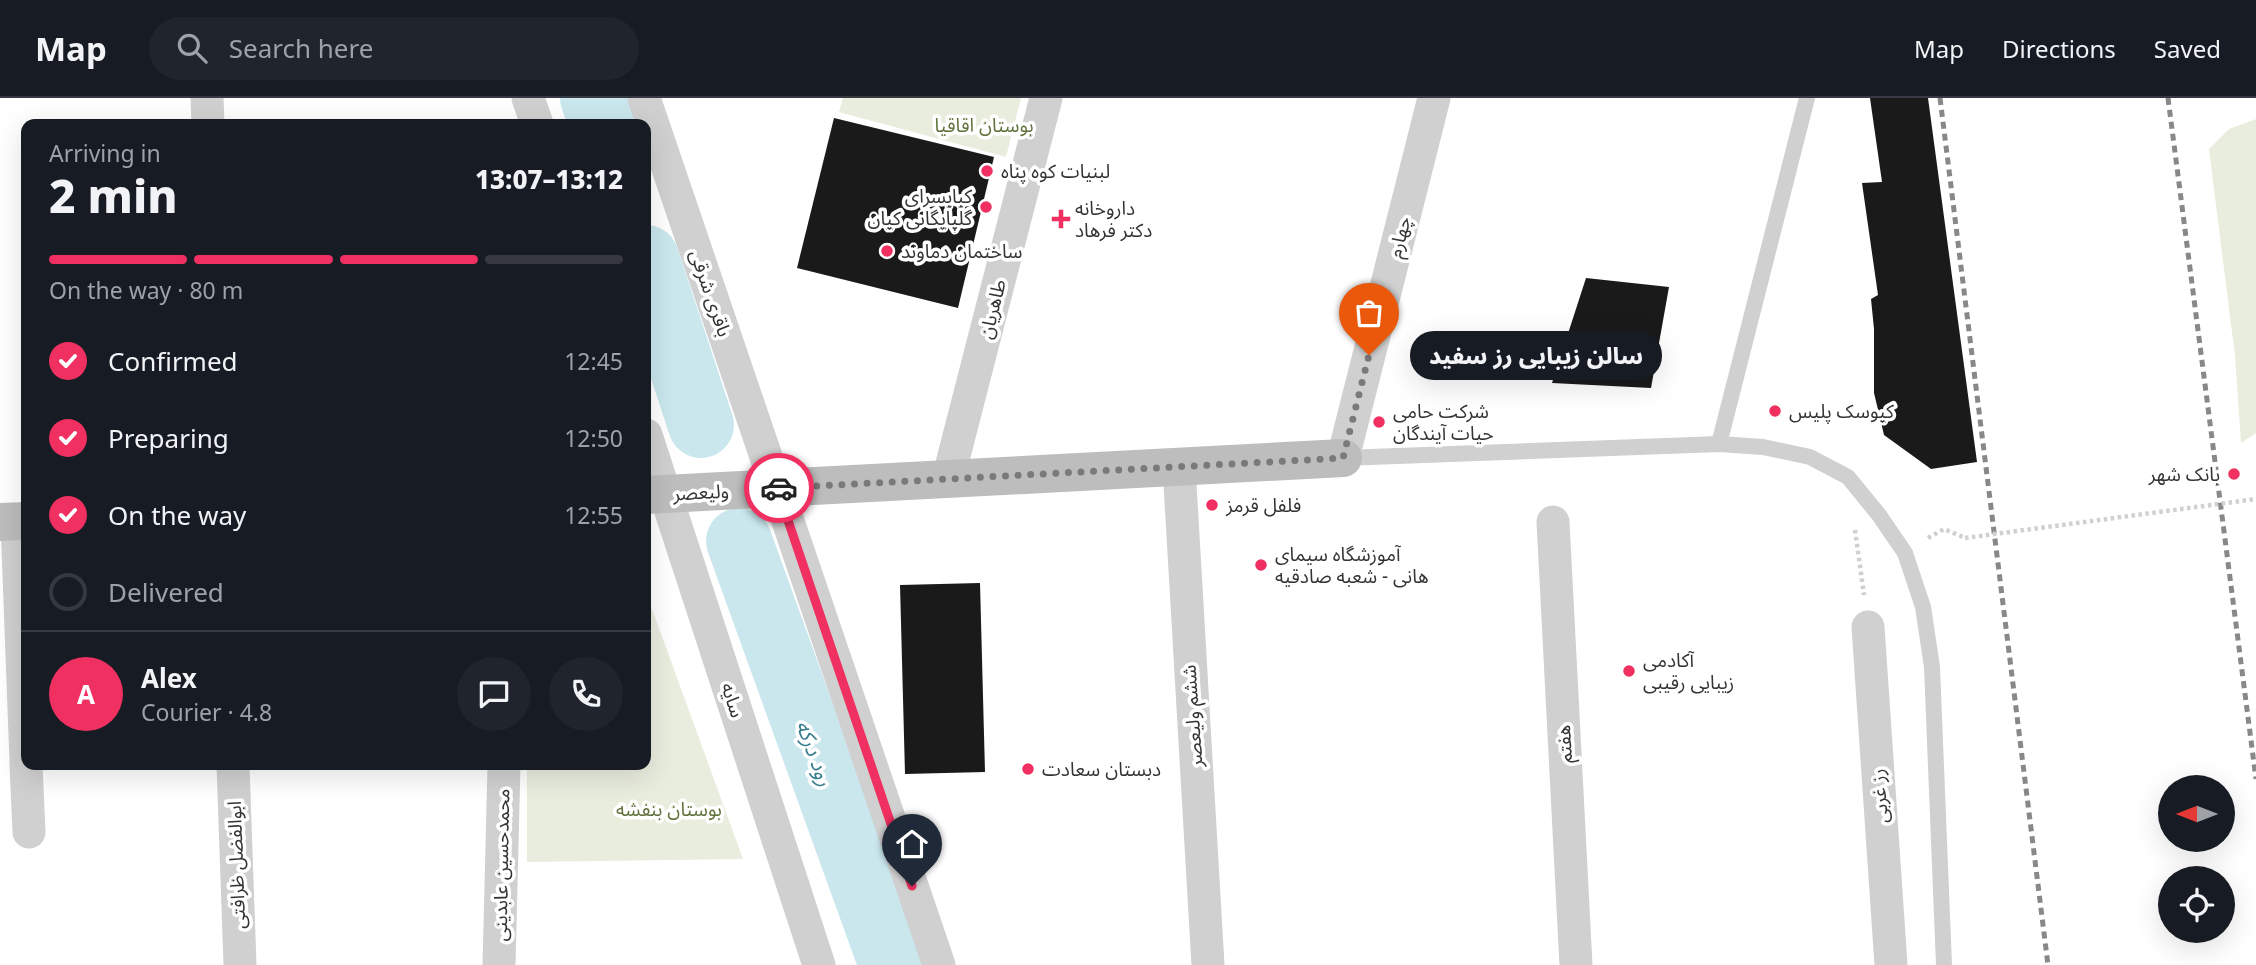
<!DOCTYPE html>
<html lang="en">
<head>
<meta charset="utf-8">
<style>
  :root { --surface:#171b24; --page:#20242c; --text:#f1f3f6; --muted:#9ea1a6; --line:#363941; --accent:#ef3061 }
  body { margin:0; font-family:"Noto Sans","Noto Sans Arabic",sans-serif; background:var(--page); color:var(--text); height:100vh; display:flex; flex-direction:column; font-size:26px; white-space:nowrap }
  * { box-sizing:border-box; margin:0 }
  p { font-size:23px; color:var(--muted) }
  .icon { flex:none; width:38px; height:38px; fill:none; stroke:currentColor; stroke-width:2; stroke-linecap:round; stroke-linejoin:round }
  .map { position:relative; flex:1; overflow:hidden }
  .side { position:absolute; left:21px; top:21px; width:630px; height:651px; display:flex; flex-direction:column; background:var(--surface); border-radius:14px; box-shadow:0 7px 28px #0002 }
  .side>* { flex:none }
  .needle { width:46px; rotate:270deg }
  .tools { position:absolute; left:2158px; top:677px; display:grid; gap:14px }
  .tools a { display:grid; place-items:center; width:77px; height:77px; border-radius:50%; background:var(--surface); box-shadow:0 7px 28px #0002; font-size:35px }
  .pin { position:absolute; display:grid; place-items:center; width:60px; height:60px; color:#fff; margin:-72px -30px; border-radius:50% 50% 50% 0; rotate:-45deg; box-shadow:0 0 7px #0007 }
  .pin .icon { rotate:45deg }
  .courier { position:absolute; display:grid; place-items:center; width:70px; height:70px; margin:-35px; border:5px solid #ef3061; border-radius:50%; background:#fff; color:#222; box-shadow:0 2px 9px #0007 }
  .bubble { position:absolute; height:49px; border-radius:24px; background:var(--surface); box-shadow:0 7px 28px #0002; font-size:23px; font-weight:800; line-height:49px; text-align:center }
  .headline em { font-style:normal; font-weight:800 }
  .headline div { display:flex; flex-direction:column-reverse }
  .headline { display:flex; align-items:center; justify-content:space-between; height:119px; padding:0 28px }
  h1 { font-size:46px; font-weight:800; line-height:52px }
  .bar { display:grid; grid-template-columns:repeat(4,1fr); gap:10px 7px; align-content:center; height:84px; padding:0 28px }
  .bar i { height:9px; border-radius:5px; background:var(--line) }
  .bar .active { background:var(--accent) }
  .bar p { grid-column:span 4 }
  .line { display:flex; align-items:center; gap:18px; padding:0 28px; border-top:2px solid var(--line) }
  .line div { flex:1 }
  .round { display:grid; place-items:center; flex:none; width:74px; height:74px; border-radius:37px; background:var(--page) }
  ol { padding:0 28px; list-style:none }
  li { display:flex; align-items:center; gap:21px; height:77px }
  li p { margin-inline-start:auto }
  li .icon { padding:7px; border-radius:50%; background:var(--accent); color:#fff; stroke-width:4 }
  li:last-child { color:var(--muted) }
  li i { width:38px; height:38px; border:4px solid var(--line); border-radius:50% }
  header { display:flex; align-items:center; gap:42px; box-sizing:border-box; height:98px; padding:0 35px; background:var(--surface); border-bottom:2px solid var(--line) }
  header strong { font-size:33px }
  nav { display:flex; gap:38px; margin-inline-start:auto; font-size:24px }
  .search { width:490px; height:63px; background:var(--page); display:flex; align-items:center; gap:18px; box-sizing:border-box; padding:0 24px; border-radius:38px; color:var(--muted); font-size:26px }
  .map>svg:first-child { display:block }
</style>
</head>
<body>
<header>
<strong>Map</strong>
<div class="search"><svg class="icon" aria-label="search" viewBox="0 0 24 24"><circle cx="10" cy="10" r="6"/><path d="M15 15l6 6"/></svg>Search here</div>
<nav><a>Map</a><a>Directions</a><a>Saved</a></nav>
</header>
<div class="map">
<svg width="2256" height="867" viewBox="0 0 2256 867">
  <rect width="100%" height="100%" fill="#fff"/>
  <g fill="#e9edde">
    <polygon points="843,0 1021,0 1006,59 839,14"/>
    <polygon points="2256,21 2256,335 2241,345 2235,258 2209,51 2229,31"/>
    <polygon points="646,511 652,511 743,761 527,764 527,667 646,667"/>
  </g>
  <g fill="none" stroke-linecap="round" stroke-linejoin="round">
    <g stroke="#cae7ee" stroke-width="66">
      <polyline points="593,0 602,26"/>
      <polyline points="646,160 701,327"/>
      <polyline points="739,443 892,867"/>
    </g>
  </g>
  <g fill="#1a1a1a">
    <polygon points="1870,0 1928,0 1977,364 1931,371 1884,337 1874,295 1874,231 1871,201 1878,197 1862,85 1882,84"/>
    <polygon points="834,20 994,59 958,210 797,170"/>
    <polygon points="1586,180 1669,189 1651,290 1552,285"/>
    <polygon points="980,485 985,674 905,676 900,487"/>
  </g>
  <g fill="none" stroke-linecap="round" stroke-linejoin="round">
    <g stroke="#d0d0d0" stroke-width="4.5" stroke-dasharray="3.5 3.5" stroke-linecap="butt">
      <polyline points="1855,432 1864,497"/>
      <polyline points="1928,440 1944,431 1965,440"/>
    </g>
    <g stroke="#d0d0d0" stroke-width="16">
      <polyline points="1719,346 1807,0"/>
      <polyline points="1343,360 1719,346 1763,349 1810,359 1848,379 1879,417 1905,455 1923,509 1932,569 1944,867"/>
    </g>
    <g stroke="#d0d0d0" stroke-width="33">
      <polyline points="207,0 208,26"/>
      <polyline points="528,0 537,26"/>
      <polyline points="644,0 939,867"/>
      <polyline points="646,337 819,867"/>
      <polyline points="1343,360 1434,0"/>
      <polyline points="1179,369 1208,867"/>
      <polyline points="948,381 1046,0"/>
      <polyline points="17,424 26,663"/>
      <polyline points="1553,424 1576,867"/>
      <polyline points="1868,529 1891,867"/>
      <polyline points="26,667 29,734"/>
      <polyline points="233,667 240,867"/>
      <polyline points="499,867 504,667"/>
    </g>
    <g stroke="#bdbdbd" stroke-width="38">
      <polyline points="646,397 1343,360"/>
      <polyline points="0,424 26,423"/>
    </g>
    <g stroke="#888" stroke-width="5" stroke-dasharray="7 5" stroke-linecap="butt">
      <polyline points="1940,0 2048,867"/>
      <polyline points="2168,0 2256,681"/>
    </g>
    <polyline stroke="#d0d0d0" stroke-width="4.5" stroke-dasharray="3.5 3.5" stroke-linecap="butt" points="1965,440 2256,401"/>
  </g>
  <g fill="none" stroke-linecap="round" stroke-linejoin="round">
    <polyline stroke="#7a7a7a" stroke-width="7" stroke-dasharray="0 12.6" points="779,390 1343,360 1369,257"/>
    <polyline stroke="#ef3061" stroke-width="9" points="779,390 777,390 912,788"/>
  </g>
  <g fill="#ef3061" stroke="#fff" stroke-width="2.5">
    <circle cx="987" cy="73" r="7"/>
    <circle cx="986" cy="109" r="7"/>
    <path d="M1057.5 110.5h7v7h7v7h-7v7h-7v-7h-7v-7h7z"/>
    <circle cx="887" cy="153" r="7"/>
    <circle cx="1775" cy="313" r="7"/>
    <circle cx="1379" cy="324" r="7"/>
    <circle cx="2234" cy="376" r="7"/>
    <circle cx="1212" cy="407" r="7"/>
    <circle cx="1261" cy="467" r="7"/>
    <circle cx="1629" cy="573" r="7"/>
    <circle cx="1028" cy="671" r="7"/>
  </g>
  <g text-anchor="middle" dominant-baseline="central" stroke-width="7" stroke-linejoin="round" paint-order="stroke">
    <g font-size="19" fill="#60723c" stroke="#fff">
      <text x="984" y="27">بوستان اقاقیا</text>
      <text x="669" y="711">بوستان بنفشه</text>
    </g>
    <g font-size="19" fill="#333" stroke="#fff" text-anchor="start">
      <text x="1001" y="73">لبنیات کوه پناه</text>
      <text x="972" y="98" text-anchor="end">کبابسرای<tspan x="972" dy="22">گلپایگانی کیان</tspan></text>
      <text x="1075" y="110">داروخانه<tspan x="1075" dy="22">دکتر فرهاد</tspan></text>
      <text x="901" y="153">ساختمان دماوند</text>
      <text x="1393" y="313">شركت حامی<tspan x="1393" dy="22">حيات آيندگان</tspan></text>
      <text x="1789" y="313">کیوسک پلیس</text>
      <text x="2220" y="376" text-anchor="end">بانک شهر</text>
      <text x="1226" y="407">فلفل قرمز</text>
      <text x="1275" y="456">آموزشگاه سیمای<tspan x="1275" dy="22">هانی - شعبه صادقیه</tspan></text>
      <text x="1643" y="562">آکادمی<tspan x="1643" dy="22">زیبایی رقیبی</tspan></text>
      <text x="1042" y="671">دبستان سعادت</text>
    </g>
    <g font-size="19" fill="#333" stroke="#fff">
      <text transform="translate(1399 139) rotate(-76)">چهارم</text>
      <text transform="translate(711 195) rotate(71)">باقری شرقی</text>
      <text transform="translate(992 211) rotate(-76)">طاهریان</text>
      <text transform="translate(701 394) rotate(-3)">ولیعصر</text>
      <text transform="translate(733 602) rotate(72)">سایه</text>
      <text transform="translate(1192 618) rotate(-94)">ششم ولیعصر</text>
      <text transform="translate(1564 646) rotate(-93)">هفتم</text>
      <text transform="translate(1879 698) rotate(-94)">رز غربی</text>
      <text transform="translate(236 767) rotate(-92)">ابوالفضل ظرافتی</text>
      <text transform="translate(501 767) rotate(-89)">محمدحسین عابدینی</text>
    </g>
    <g font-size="21" font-style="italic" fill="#377c8d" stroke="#fff">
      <text transform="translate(815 655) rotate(70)">رود درکه</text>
    </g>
  </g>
</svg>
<div class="tools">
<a><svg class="needle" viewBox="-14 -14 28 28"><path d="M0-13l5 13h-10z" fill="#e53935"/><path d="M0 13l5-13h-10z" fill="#9ea1a6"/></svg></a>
<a><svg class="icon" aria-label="locate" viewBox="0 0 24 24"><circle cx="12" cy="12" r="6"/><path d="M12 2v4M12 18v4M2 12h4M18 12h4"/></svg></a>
</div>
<div class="pin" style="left:1369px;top:257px;background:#ea580c"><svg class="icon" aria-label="bag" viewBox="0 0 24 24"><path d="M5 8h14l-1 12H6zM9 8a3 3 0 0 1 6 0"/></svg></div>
<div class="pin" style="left:912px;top:788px;background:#1f2937"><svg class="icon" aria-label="home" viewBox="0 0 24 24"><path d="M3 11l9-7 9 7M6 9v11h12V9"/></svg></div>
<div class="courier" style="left:779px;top:390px"><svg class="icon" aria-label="car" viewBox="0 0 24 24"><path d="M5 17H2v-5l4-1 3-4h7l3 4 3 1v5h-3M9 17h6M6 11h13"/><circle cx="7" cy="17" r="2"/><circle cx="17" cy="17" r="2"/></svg></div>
<div class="bubble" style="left:1410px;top:233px;width:252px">سالن زیبایی رز سفید</div>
<section class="side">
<div class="headline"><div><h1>2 min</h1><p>Arriving in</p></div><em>13:07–13:12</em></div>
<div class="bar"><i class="active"></i><i class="active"></i><i class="active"></i><i></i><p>On the way · 80 m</p></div>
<ol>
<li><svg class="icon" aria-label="check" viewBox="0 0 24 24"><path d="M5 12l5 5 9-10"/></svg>Confirmed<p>12:45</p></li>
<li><svg class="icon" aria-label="check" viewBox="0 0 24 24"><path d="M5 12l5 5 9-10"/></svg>Preparing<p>12:50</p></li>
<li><svg class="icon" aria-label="check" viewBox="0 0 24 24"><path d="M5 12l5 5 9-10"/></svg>On the way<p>12:55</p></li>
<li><i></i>Delivered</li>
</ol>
<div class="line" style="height:126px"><b class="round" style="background:var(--accent);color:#fff">A</b><div><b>Alex</b><p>Courier · 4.8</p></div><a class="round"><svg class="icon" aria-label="chat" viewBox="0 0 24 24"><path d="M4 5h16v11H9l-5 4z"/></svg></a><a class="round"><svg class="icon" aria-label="phone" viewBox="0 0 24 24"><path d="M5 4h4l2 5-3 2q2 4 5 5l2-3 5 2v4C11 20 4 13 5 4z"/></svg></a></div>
</section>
</div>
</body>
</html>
